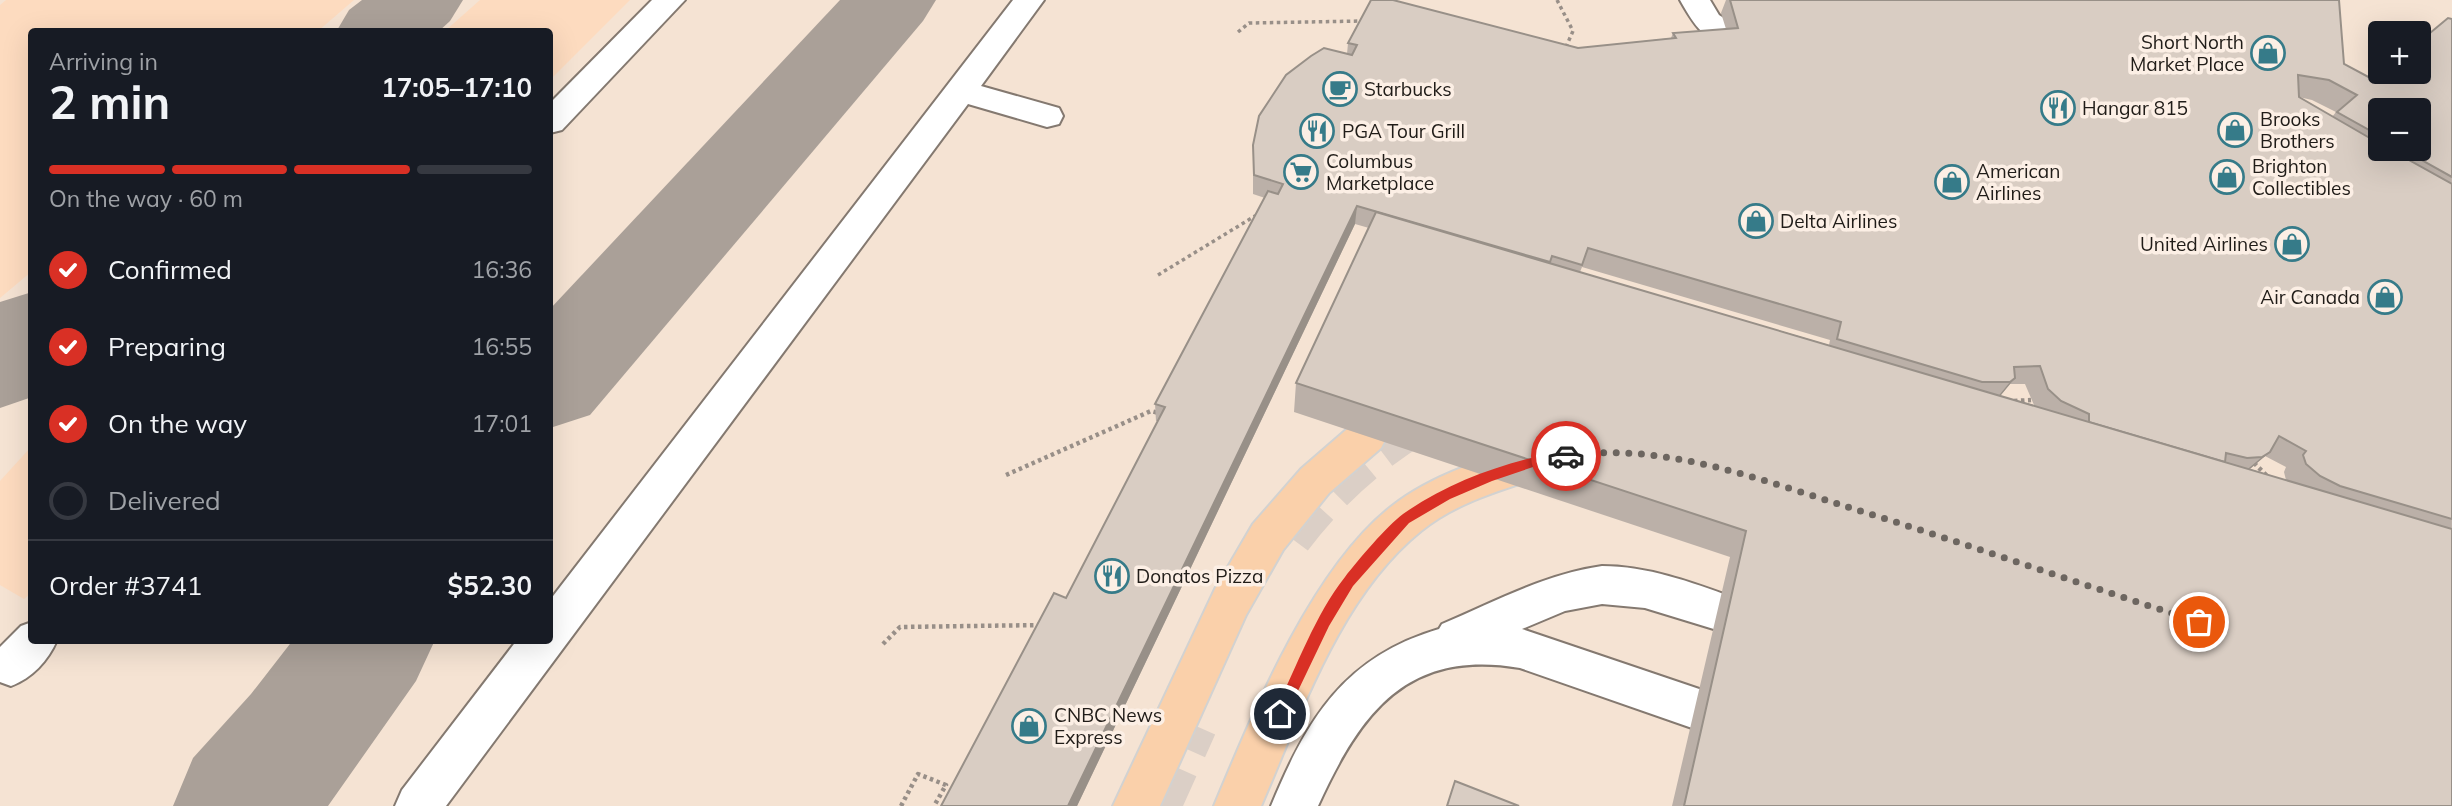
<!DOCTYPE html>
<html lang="en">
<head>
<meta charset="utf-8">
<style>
  :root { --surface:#171b24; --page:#242831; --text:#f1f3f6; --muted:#9ea1a6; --line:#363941; --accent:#d93025 }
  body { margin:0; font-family:Mulish,sans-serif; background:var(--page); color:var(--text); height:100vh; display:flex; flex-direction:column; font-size:26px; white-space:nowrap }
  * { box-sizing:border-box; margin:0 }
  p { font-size:23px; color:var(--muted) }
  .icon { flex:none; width:38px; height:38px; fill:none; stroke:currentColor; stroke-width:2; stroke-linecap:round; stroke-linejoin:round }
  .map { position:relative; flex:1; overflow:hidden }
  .side { position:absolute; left:28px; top:28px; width:525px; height:616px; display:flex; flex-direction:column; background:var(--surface); border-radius:7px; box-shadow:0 7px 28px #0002 }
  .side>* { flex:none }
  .tools { position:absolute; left:2368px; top:21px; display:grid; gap:14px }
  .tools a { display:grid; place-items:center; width:63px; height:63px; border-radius:7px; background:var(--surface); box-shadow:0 7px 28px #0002; font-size:35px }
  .pin { position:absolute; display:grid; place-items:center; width:60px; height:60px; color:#fff; margin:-30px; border:4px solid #fff; border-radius:50%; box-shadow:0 2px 7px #0007 }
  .courier { position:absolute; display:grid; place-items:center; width:70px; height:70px; margin:-35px; border:5px solid #d93025; border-radius:50%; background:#fff; color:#222; box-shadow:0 2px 9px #0007 }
  .summary em { font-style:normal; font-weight:700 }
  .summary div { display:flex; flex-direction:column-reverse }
  .summary { display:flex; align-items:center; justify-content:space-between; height:119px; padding:0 21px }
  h1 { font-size:46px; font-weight:700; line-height:52px }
  .bar { display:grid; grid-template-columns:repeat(4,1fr); gap:10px 7px; align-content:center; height:84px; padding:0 21px }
  .bar i { height:9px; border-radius:5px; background:var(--line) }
  .bar .active { background:var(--accent) }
  .bar p { grid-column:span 4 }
  .line { display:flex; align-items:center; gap:18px; padding:0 21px; border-top:2px solid var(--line) }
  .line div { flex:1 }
  ol { padding:0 21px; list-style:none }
  li { display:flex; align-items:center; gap:21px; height:77px }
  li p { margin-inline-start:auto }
  li .icon { padding:7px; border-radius:50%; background:var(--accent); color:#fff; stroke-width:4 }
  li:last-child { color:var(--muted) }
  li i { width:38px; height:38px; border:4px solid var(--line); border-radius:50% }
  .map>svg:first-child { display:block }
</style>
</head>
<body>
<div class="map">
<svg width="2452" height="806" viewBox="0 0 2452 806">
  <rect width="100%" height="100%" fill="#fcefe5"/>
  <path fill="#f5e3d3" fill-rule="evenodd" d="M0,0H2452V806H0ZM32,32H550V640H32ZM2380,33H2418V72H2380ZM2380,110H2418V149H2380Z"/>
  <g fill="#fddbbf">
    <polygon points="6,0 354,0 318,31 32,32 31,272 0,298 0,5"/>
    <polygon points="480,0 630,0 550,80 550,32 445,31"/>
    <polygon points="31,447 32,592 24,599 0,585 0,481"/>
  </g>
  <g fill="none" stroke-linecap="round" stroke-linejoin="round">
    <g fill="#aaa098" fill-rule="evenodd">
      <polygon points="362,0 463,0 450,21 438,32 336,32 349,10"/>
      <polygon points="840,0 936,0 923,21 590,415 550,428 550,309"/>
      <polygon points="32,292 32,397 0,408 0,302"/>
      <polygon points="293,640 435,640 416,681 328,806 173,806 193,758 251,694"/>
    </g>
    <g stroke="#dbcfc6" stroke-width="42" stroke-dasharray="42 21" stroke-linecap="butt">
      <path d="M1291,538C1329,487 1376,447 1431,415"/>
      <polyline points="1160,806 1196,726"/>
    </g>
    <g stroke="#847970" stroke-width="4">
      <g id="minor">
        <polygon points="652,0 685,0 562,130 550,133 550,103"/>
        <polygon points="1013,0 1044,0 981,86 1059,108 1063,116 1059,124 1047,127 968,104 446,806 395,806 402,790 517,640 550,640 550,600"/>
        <path d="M1680,0H1710L1719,15L1738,27L1743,34L1738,41C1708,50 1693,23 1680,0Z"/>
        <path d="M1602,566C1647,566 1691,582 1732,597L1738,611L1732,625L1717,630L1645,608L1602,604L1565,611L1522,629L1711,693L1717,708L1711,723L1695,729L1520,668C1407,649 1361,712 1318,806H1271C1307,719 1344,657 1439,629L1442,624C1494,602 1545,574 1602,566Z"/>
        <path d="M32,622V640H57C48,661 32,678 11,686L0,682V647L21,626Z"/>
      </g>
    </g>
    <g stroke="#d2d2d1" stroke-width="4">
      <g id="major">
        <polygon points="1367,420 1381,424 1387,436 1381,448 1329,493 1283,550 1246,615 1160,806 1113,806 1215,589 1253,524 1301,469 1353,424"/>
        <path d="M1538,444L1552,449L1558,461L1552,473C1507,489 1459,500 1421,531C1340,596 1301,714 1261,806H1214C1253,713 1312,568 1392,506C1433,474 1488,457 1538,444Z"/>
      </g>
    </g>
    <g stroke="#988f88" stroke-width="3.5" stroke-dasharray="3.5 3.5" stroke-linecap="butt">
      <polyline points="1557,0 1573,31 1565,49"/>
      <polyline points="1238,32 1249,23 1363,21"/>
      <polyline points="1158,275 1255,216 1260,217"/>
    </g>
    <g stroke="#988f88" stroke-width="4.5" stroke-dasharray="3.5 3.5" stroke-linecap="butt">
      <polyline points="1006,475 1151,411 1159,413"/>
      <polyline points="883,644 900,627 1043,625"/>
      <polyline points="901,806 918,774 946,785 934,806"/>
    </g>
    <use href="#minor" fill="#fff" fill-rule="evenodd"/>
    <use href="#major" fill="#fad0aa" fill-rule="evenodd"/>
    <g stroke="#988f88" stroke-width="4.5" stroke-dasharray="3.5 3.5" stroke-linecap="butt">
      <polyline points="2014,401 2031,400"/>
      <polyline points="2254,463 2269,478"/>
    </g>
  </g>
  <path fill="#bbb0a8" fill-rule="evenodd" d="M1726,0H2339L2344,64L2374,80L2452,19V806H1672L1730,557L1294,412L1296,383L1369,228L1355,224L1077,806H941L1066,598L1158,421H1156L1155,404L1265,198L1253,194V145L1347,54L1348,43L1578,48L1671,38L1673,33L1726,29L1721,13ZM2299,97L2312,100L2336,112L2332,117ZM2380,110L2418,149H2380ZM1582,267L1830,340L1829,345L1580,272ZM2010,384H2025L2034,405L2000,396ZM2265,456L2286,467L2284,472L2286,480L2250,469Z"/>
  <g fill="#989088">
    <polygon points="1357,206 1355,224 1077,806 1068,806"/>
    <polygon points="2015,378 2001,395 1996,399 2010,382"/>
    <polygon points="2270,452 2251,468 2243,473 2262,457"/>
  </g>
  <g fill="#d9cdc3" stroke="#989088" stroke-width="2">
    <polygon points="1371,0 1393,0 1578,48 1676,38 1673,33 1738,28 1730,0 2339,0 2344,64 2374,80 2384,72 2418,72 2418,43 2448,18 2452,19 2452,177 2402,149 2418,149 2418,110 2380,110 2380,136 2337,112 2357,95 2329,80 2298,75 2299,97 2380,144 2380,149 2389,149 2452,184 2452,519 2340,486 2320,476 2306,464 2303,455 2306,451 2279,436 2270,452 2262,457 2247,458 2226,453 2225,462 2089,422 2089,414 2061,401 2048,389 2040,366 2014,367 2015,378 2010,382 1982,382 1837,339 1841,322 1588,248 1582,265 1552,256 1550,262 1357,206 1068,806 941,806 1054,593 1066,598 1165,407 1155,404 1268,191 1278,194 1283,184 1254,175 1253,145 1259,116 1286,75 1311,56 1324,48 1352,55 1357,45 1348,43"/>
    <polygon points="1376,212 2452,529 2452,806 1684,806 1746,531 1296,383"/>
    <polygon points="1455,781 1519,806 1447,806"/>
  </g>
  <path fill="#d93025" d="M1566,451L1572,456L1570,460L1536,466L1492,481L1450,499L1409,523L1353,586L1329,626L1285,718H1276V709C1297,666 1315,615 1345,577C1358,560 1387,526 1403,514C1450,481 1510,460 1566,451Z"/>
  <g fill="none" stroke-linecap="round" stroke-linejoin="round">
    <path stroke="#6d6660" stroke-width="7" stroke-dasharray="0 12.6" d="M1566,456C1662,441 1761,480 1851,508C1967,544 2083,585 2199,622"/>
  </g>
  <defs>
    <g id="shop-ring" transform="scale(1.75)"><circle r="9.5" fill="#fcefe5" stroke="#367b89" stroke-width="1.5"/><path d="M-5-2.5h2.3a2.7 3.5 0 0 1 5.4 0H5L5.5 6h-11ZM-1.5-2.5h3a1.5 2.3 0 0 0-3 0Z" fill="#367b89"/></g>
    <g id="cafe-ring" transform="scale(1.75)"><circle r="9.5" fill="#fcefe5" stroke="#367b89" stroke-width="1.5"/><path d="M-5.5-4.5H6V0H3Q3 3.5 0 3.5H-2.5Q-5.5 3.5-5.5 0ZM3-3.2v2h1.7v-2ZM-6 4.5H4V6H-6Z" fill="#367b89"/></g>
    <g id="restaurant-ring" transform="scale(1.75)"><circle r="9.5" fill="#fcefe5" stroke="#367b89" stroke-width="1.5"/><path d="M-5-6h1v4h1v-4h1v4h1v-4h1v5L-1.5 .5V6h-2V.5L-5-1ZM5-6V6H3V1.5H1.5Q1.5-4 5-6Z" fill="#367b89"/></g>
    <g id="supermarket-ring" transform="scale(1.75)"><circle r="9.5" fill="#fcefe5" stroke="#367b89" stroke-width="1.5"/><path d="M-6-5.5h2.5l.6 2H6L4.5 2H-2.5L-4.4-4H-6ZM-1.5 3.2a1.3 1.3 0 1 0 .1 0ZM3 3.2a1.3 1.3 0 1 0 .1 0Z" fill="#367b89"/></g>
  </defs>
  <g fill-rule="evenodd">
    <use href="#shop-ring" x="2268" y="53"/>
    <use href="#cafe-ring" x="1340" y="89"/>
    <use href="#restaurant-ring" x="2058" y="108"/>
    <use href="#shop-ring" x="2235" y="130"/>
    <use href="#restaurant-ring" x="1317" y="131"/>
    <use href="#supermarket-ring" x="1301" y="172"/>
    <use href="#shop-ring" x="2227" y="177"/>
    <use href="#shop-ring" x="1952" y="182"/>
    <use href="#shop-ring" x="1756" y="221"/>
    <use href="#shop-ring" x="2292" y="244"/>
    <use href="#shop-ring" x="2385" y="297"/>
    <use href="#restaurant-ring" x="1112" y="576"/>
    <use href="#shop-ring" x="1029" y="726"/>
  </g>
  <g text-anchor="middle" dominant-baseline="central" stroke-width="7" stroke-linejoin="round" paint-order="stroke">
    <g font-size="19" fill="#201c18" stroke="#fcefe5" text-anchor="start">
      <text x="2244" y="42" text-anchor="end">Short North<tspan x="2244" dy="22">Market Place</tspan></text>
      <text x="1364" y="89">Starbucks</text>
      <text x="2082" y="108">Hangar 815</text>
      <text x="2260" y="119">Brooks<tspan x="2260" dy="22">Brothers</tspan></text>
      <text x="1342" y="131">PGA Tour Grill</text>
      <text x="1326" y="161">Columbus<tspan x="1326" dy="22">Marketplace</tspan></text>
      <text x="2252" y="166">Brighton<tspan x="2252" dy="22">Collectibles</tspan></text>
      <text x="1976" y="171">American<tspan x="1976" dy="22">Airlines</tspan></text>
      <text x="1780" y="221">Delta Airlines</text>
      <text x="2268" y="244" text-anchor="end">United Airlines</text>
      <text x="2360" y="297" text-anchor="end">Air Canada</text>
      <text x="1136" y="576">Donatos Pizza</text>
      <text x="1054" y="715">CNBC News<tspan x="1054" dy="22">Express</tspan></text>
    </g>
  </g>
</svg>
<div class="tools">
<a>+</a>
<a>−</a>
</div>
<div class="pin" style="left:2199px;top:622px;background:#ea580c"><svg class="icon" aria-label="bag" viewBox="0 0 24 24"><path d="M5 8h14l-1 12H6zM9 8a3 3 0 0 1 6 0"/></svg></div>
<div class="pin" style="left:1280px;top:714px;background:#1f2937"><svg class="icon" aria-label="home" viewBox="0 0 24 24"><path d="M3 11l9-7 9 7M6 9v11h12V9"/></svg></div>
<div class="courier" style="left:1566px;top:456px"><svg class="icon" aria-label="car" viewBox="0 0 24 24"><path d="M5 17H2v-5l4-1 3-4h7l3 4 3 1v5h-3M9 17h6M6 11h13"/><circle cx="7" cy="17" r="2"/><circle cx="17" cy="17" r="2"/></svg></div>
<section class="side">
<div class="summary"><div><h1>2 min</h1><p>Arriving in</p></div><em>17:05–17:10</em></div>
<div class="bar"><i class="active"></i><i class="active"></i><i class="active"></i><i></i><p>On the way · 60 m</p></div>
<ol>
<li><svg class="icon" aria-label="check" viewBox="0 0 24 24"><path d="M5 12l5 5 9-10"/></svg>Confirmed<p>16:36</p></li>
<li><svg class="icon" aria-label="check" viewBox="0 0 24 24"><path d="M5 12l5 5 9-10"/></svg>Preparing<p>16:55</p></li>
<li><svg class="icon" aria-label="check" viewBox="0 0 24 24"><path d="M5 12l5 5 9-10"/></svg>On the way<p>17:01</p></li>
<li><i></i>Delivered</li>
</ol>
<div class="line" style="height:91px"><div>Order #3741</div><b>$52.30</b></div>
</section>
</div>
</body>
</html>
